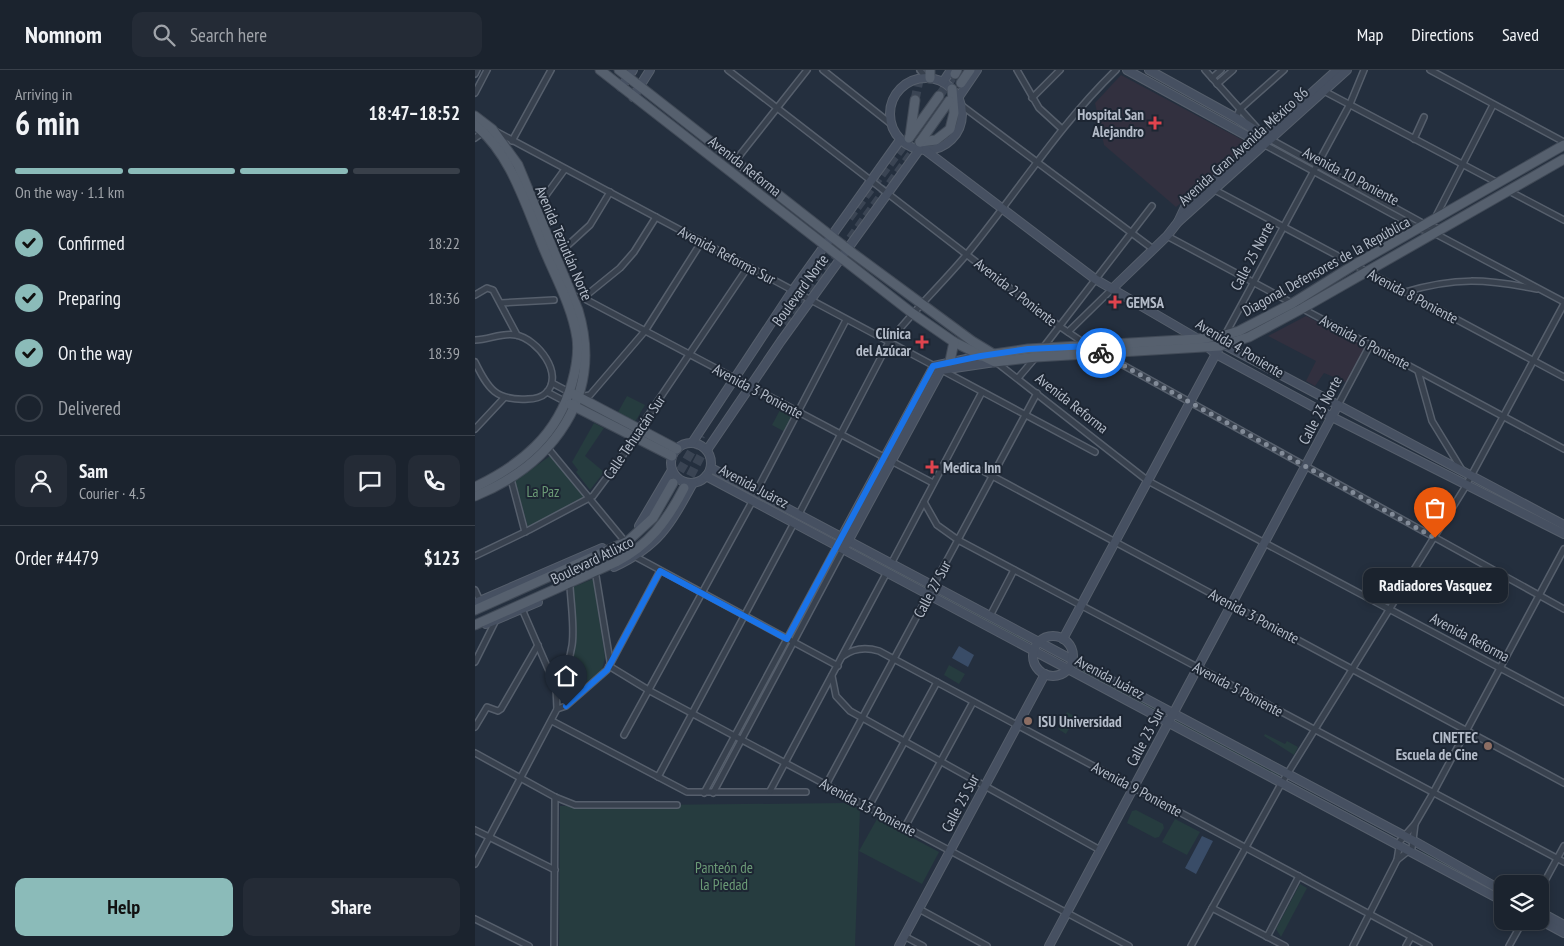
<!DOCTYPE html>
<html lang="en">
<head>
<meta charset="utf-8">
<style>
  :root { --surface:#1b232e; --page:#242b36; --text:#f1f3f6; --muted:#a0a4aa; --line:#39404a; --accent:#8bbbb9 }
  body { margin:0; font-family:"PT Sans Narrow",sans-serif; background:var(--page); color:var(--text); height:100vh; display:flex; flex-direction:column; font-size:19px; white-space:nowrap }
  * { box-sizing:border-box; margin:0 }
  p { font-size:16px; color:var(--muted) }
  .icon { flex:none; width:28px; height:28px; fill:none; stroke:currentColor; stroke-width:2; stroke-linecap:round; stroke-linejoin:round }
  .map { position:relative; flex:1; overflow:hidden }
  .details { display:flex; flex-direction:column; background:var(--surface); width:475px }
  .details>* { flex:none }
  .buttons { position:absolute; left:1019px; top:805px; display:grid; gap:10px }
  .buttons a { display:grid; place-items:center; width:55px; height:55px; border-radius:10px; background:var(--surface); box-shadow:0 2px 8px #0003,0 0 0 1px var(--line); font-size:25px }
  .pin { position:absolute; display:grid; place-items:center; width:42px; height:42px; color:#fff; margin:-51px -21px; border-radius:50% 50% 50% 0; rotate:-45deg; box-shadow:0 0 5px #0007 }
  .pin .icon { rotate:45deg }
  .courier { position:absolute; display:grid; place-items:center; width:50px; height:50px; margin:-25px; border:4px solid #1a73e8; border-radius:50%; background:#fff; color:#222; box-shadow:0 1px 6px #0007 }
  .bubble { position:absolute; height:35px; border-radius:10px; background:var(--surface); box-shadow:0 2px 8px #0003,0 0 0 1px var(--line); font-size:16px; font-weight:700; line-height:35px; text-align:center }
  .summary em { font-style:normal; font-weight:700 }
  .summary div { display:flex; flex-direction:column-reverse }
  .summary { display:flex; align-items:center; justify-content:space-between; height:85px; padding:0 15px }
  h1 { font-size:32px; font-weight:700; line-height:38px }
  .bar { display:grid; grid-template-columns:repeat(4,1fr); gap:8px 5px; align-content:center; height:60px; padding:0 15px }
  .bar i { height:6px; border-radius:4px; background:var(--line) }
  .bar .selected { background:var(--accent) }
  .bar p { grid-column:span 4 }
  .line { display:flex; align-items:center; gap:12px; padding:0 15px; border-top:1px solid var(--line) }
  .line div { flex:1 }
  .round { display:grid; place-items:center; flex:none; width:52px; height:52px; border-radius:10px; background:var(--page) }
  ol { padding:0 15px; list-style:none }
  li { display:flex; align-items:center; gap:15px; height:55px }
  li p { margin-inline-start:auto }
  li .icon { padding:5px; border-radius:50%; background:var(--accent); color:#111; stroke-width:4 }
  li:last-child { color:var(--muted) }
  li i { width:28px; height:28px; border:2px solid var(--line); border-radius:50% }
  .action { display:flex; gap:10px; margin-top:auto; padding:10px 15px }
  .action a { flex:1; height:58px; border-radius:10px; background:var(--accent); color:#111; font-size:20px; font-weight:700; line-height:58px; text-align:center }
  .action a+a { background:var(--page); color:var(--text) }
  header { display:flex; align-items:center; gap:30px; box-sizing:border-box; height:70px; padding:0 25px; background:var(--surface); border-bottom:1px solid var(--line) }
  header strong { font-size:24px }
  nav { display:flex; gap:28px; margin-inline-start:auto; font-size:18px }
  .search { width:350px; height:45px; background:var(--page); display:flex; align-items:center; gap:12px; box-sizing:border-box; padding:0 18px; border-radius:10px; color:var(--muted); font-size:19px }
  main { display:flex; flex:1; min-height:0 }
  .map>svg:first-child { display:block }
</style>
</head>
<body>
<header>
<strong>Nomnom</strong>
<div class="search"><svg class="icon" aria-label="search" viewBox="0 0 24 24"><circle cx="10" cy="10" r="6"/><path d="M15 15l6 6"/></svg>Search here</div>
<nav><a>Map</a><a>Directions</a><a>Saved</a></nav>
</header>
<main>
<section class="details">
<div class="summary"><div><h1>6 min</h1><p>Arriving in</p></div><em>18:47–18:52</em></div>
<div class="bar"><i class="selected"></i><i class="selected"></i><i class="selected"></i><i></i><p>On the way · 1.1 km</p></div>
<ol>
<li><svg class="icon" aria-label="check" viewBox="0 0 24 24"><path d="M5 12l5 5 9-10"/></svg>Confirmed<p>18:22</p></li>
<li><svg class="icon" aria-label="check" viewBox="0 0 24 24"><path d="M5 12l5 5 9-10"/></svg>Preparing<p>18:36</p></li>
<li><svg class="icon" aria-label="check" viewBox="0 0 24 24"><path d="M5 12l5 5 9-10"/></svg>On the way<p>18:39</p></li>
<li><i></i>Delivered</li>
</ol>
<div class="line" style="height:90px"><a class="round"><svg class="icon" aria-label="person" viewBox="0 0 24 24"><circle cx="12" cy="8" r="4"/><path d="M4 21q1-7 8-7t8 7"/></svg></a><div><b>Sam</b><p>Courier · 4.5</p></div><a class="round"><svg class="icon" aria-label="chat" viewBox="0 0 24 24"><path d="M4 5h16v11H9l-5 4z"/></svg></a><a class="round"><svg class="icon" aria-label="phone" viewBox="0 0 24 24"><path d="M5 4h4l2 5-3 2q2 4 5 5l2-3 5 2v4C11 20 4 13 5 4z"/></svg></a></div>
<div class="line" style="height:65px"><div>Order #4479</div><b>$123</b></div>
<div class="action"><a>Help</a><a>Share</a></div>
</section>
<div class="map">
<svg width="1089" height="876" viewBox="0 0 1089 876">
  <rect width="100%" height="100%" fill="#242f3e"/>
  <g fill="#32303f">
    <polygon points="646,5 775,74 701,137 629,75 620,33"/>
    <polygon points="831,246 892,277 873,313 849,303 840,316 831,311 841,291 793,266"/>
  </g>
  <g fill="#263c3f">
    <polygon points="152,326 170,335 160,352 143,342"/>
    <polygon points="306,338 318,345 310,362 297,355"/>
    <polygon points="119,353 129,358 110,386 129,402 115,420 101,402 103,400 97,392"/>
    <polygon points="75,386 109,427 53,457 40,411"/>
    <polygon points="237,403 318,446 318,447 237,405"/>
    <polygon points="381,478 450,516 450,517 448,518 379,481"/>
    <polygon points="118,509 130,587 127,600 83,634 82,620 99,580 96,518"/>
    <polygon points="465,524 553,571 553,573 463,527"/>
    <polygon points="474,595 490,604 484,614 469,605"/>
    <polygon points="607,599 687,642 687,644 604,601"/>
    <polygon points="592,642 601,647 591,664 583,659"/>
    <polygon points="700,650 804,705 805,707 699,652"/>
    <polygon points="790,664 810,674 812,671 823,677 819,685 789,666"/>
    <polygon points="817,713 920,768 921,770 815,715"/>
    <polygon points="371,733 385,739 380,876 84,876 85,736"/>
    <polygon points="661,740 688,754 689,758 684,767 680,768 652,753 657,741"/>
    <polygon points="402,749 464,782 447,814 384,781"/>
    <polygon points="700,749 725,762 712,785 687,772"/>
    <polygon points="948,782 1027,825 1027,828 945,783"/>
    <polygon points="825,814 832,818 806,867 801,859"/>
  </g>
  <g fill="#394c67">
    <polygon points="484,576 499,585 493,597 477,588"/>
    <polygon points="727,766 738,771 721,804 710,798"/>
  </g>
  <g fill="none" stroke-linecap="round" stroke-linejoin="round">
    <g stroke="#3a4453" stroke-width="9" stroke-dasharray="9 4.5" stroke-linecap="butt">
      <polyline points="464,26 480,4"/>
      <polyline points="440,30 446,0"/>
      <polyline points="374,148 434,68"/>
      <polyline points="301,252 330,209"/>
      <polyline points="312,256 445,72"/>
      <polyline points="198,413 226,365"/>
      <polyline points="209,418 234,370"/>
    </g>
    <g stroke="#565f6c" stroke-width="8">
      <g id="street">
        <polyline points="253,0 584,256 612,275"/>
        <polyline points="348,0 416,54"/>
        <polyline points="445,0 451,8"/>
        <polyline points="542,0 564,38 587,59"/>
        <polyline points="730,0 783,59"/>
        <polyline points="955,0 1089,72"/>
        <polyline points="0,4 2,0"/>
        <polyline points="737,8 746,0"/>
        <polyline points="742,14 758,0"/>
        <polyline points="847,20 1023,113"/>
        <polyline points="0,23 12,0"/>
        <polyline points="557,28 585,0"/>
        <polyline points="486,35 678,179"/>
        <polyline points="761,48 765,39 809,0"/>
        <polyline points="22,62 620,382"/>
        <polyline points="0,68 8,62"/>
        <polyline points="793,68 951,155 965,159"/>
        <polyline points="939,69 949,47"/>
        <polyline points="37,71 76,0"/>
        <polyline points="790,75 945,159 959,163 1089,232"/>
        <polyline points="261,90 332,0"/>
        <polyline points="736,118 1089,307"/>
        <polyline points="1034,121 1089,150"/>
        <polyline points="61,139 90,99"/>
        <polyline points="960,148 1018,35"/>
        <polyline points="692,166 1089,379"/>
        <polyline points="80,187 115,155 135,122"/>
        <path d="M930,222C981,207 1010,209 1062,219"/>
        <polyline points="0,225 12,218 18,220 42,265"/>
        <polyline points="97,226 108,228 145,198 159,182 181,147"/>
        <polyline points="108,228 458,413"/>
        <polyline points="26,233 79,230"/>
        <polyline points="593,262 637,219"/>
        <polyline points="750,265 875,34 889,0"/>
        <path d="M0,270C14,270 27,262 41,265C62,269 90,304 71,323C67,327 59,329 53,329C21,331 13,319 0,292"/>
        <polyline points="567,279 677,136"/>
        <polyline points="628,284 1089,539"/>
        <polyline points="521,292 673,411 1089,632"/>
        <polyline points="943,301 957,351 987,400"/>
        <polyline points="543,308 561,287"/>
        <polyline points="77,313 94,322"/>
        <polyline points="72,322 91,332"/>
        <polyline points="104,327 115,325 170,261 227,171"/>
        <polyline points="863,335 895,275"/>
        <polyline points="0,359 29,328"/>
        <polyline points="72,377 148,469"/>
        <polyline points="465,400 490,396 508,401 1089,713"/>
        <polyline points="36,409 50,462"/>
        <polyline points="281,422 371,250"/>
        <polyline points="449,432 462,455 483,470 1089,792"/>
        <path d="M324,444L414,272C438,241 467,214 492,184C542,123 584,55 641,0"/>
        <polyline points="0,486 54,460 118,426 147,387 166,356 273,197"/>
        <polyline points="161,487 363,596"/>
        <polyline points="416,494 507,322"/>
        <polyline points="121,506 135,591"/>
        <polyline points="0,520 5,531"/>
        <polyline points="47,539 81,617 82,639"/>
        <polyline points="515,546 539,500"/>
        <path d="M368,586C379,578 391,577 404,581L954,876"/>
        <polyline points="0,592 21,550"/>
        <polyline points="134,596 175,621 654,876"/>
        <polyline points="357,606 361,626 375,641 625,780"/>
        <path d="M81,617C104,579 98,559 95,517"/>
        <polyline points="77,651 212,722 331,722"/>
        <polyline points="0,657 12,637 23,641 26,639 63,575"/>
        <polyline points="149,665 278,430"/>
        <polyline points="0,683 80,727 100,735 202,735"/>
        <polyline points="183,707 319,453"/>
        <polyline points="351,715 562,323"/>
        <polyline points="295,721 412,502"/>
        <polyline points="229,723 362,476"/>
        <polyline points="238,723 368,479"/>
        <polyline points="393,738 462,612"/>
        <polyline points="430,757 498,632"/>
        <polyline points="0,760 80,800"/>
        <polyline points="922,790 937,778 940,754"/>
        <polyline points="0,794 82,639 91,636 132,600 185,501"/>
        <polyline points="1065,820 1089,776"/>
        <polyline points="737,838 810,876"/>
        <polyline points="444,839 512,876"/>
        <polyline points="0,849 54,876"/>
        <polyline points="429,866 448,876"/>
        <polyline points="792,867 824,806"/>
        <polyline points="79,876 80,727"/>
        <polyline points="716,876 806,714 989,419 1089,234"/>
        <polyline points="878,876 922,790 925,771 940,754 958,723 1089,479"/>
        <polyline points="931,876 936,867"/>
        <polyline points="1034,876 1048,851"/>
      </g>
    </g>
    <g stroke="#565f6c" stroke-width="10">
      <g id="secondary">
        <polyline points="652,0 785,73"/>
        <polyline points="674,0 761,48 791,67"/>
        <circle cx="451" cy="44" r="36"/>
        <polyline points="468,12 476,0"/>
        <polyline points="146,17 158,0"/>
        <polyline points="158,27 175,0"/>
        <polyline points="483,28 502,0"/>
        <polyline points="450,80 620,209 723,269 741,284 857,347 1089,464"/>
        <polyline points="703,152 710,137 862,0"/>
        <polyline points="637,219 692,166 703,152 872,0"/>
        <polyline points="746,273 1089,455"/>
        <circle cx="216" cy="393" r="20"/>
        <polyline points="217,373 318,220 425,70"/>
        <polyline points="232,380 306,271 444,80"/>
        <polyline points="236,398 939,771 1028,821"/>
        <polyline points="231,406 1028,831"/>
        <polyline points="164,456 197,400"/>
        <polyline points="364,472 459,296 505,286"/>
        <polyline points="371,475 466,300 520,292"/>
        <path d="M139,497C184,476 195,455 218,413"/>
        <polyline points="0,533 127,478"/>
        <polyline points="11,554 63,532"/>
        <circle cx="578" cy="586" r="20"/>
        <polyline points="588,569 743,280"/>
        <polyline points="1065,842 1089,855"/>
        <polyline points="1065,850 1089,863"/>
        <polyline points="424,876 570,604"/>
        <polyline points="574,876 863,335"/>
      </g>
    </g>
    <g stroke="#414a57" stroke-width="11">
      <g id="primary">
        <polyline points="125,0 437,243 479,272 520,292 561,287 745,276 774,267 828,238 1089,89"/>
        <polyline points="144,0 379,184 497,271 520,285"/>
        <polyline points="455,0 455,8"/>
        <polyline points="480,4 482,0"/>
        <polyline points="486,13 495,0"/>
        <path d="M0,46L17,59L43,95L103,240C129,326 78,394 0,426"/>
        <path d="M0,55C34,82 49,130 65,169C77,201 97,234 102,268C104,283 101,299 97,313C83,365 46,395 0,417"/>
        <polyline points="435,66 440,30"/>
        <polyline points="434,68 464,26"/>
        <polyline points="445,72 461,70 475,59 479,43 477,19"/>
        <polyline points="445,72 474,31"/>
        <polyline points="505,286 553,279 723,269 750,265 764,261 818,233 879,195 1089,75"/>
        <polyline points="475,291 479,272"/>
        <polyline points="98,324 202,379"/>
        <polyline points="95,334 197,386"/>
        <polyline points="0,540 153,471 178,448 198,413"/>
        <path d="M0,555L141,492C174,475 192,451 209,418"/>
      </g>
    </g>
    <use href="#street" stroke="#38414e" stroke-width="5"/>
    <use href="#secondary" stroke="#465061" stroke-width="8"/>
    <use href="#primary" stroke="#56606e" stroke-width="9"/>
  </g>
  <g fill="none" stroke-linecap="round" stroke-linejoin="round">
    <polyline stroke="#828b98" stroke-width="5" stroke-dasharray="0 9" points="626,283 960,468"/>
    <polyline stroke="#1a73e8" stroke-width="6" points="91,636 132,600 185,501 312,569 458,296 506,286 553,279 614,276 626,283"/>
  </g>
  <g fill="#e0444e" stroke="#1d2633" stroke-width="2">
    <path d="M677.5 45.5h5v5h5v5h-5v5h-5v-5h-5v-5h5z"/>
    <path d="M637.5 224.5h5v5h5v5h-5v5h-5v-5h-5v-5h5z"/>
    <path d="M444.5 264.5h5v5h5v5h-5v5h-5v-5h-5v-5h5z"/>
    <path d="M454.5 389.5h5v5h5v5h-5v5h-5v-5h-5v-5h5z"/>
  </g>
  <g fill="#8d6e63" stroke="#1d2633" stroke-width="2">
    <circle cx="553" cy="651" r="5"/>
    <circle cx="1013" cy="676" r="5"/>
  </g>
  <g text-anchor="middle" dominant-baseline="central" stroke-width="4" stroke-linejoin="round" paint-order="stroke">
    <g font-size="15" font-weight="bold" fill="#b4bcc9" stroke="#1d2633" text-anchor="end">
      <text x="669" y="44">Hospital San<tspan x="669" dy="17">Alejandro</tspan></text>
      <text x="651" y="232" text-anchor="start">GEMSA</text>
      <text x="436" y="263">Clínica<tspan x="436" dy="17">del Azúcar</tspan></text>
      <text x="468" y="397" text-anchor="start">Medica Inn</text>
      <text x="563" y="651" text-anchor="start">ISU Universidad</text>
      <text x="1003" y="667">CINETEC<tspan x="1003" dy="17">Escuela de Cine</tspan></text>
    </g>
    <g font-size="15" fill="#b4bcc9" stroke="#1d2633">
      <text transform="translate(768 76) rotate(-42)">Avenida Gran Avenida México 86</text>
      <text transform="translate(270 96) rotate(38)">Avenida Reforma</text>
      <text transform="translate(876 106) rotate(28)">Avenida 10 Poniente</text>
      <text transform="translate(89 173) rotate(67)">Avenida Teziutlán Norte</text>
      <text transform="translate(252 185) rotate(28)">Avenida Reforma Sur</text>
      <text transform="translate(777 186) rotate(-62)">Calle 25 Norte</text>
      <text transform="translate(851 196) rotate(-29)">Diagonal Defensores de la República</text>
      <text transform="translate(325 220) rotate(-54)">Boulevard Norte</text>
      <text transform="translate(541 222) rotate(38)">Avenida 2 Poniente</text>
      <text transform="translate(938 226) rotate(28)">Avenida 8 Poniente</text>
      <text transform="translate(890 272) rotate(28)">Avenida 6 Poniente</text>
      <text transform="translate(765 278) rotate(31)">Avenida 4 Poniente</text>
      <text transform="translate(283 321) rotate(28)">Avenida 3 Poniente</text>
      <text transform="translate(597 333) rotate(38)">Avenida Reforma</text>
      <text transform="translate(845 340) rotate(-62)">Calle 23 Norte</text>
      <text transform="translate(159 367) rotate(-56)">Calle Tehuacán Sur</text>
      <text transform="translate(279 416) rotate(28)">Avenida Juárez</text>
      <text transform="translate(117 490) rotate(-26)">Boulevard Atlixco</text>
      <text transform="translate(457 519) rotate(-62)">Calle 27 Sur</text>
      <text transform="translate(779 546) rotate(28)">Avenida 3 Poniente</text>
      <text transform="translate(995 567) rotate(28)">Avenida Reforma</text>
      <text transform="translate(635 607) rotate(28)">Avenida Juárez</text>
      <text transform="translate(763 619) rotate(28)">Avenida 5 Poniente</text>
      <text transform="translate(670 667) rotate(-62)">Calle 23 Sur</text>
      <text transform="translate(662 719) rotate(28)">Avenida 9 Poniente</text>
      <text transform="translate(485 733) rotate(-62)">Calle 25 Sur</text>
      <text transform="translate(393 737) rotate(28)">Avenida 13 Poniente</text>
    </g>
    <g font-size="15" fill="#6b9a76" stroke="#1d2633">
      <text x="68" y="421">La Paz</text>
      <text x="249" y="797">Panteón de<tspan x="249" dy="17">la Piedad</tspan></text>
    </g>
  </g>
</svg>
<div class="buttons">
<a><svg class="icon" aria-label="layers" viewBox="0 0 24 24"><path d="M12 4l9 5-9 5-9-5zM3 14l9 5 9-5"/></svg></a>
</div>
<div class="pin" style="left:960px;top:468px;background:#ea580c"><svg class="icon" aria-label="bag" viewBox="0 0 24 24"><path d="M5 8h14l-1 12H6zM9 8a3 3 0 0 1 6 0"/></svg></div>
<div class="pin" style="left:91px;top:636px;background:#1f2937"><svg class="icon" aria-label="home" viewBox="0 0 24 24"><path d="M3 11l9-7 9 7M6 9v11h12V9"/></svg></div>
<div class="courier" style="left:626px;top:283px"><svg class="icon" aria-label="bike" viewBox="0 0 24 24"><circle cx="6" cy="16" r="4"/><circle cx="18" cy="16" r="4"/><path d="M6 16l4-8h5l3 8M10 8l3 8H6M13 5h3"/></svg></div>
<div class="bubble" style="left:888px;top:498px;width:145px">Radiadores Vasquez</div>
</div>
</main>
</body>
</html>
